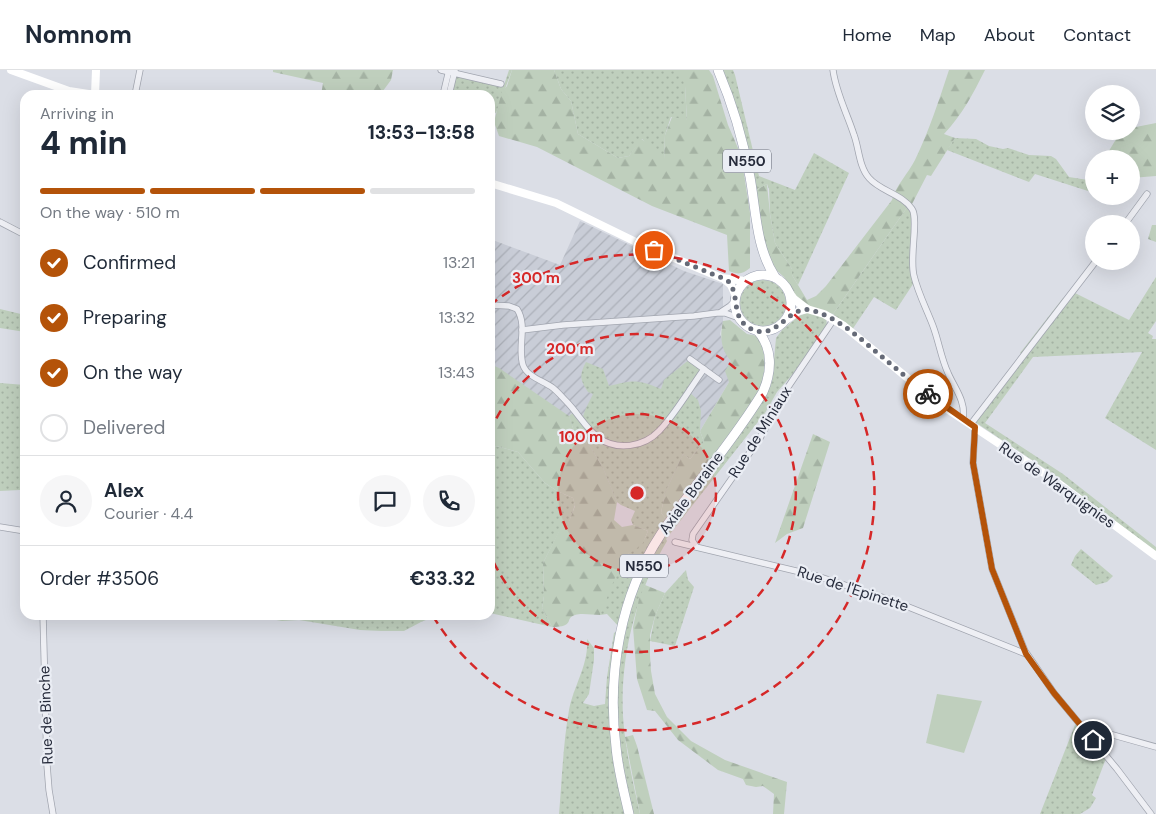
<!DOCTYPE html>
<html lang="en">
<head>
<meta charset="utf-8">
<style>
  :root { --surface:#fff; --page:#f6f6f7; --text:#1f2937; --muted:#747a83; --line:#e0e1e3; --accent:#b45309 }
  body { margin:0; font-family:"DM Sans",sans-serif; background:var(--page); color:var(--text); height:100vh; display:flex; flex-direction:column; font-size:19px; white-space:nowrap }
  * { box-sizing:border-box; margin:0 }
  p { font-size:16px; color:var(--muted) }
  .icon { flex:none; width:28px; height:28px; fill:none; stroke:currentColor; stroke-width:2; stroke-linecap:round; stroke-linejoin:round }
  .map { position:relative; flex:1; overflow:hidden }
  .side { position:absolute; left:20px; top:20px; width:475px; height:530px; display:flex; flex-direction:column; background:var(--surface); border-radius:15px; box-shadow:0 5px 20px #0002 }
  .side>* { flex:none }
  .fabs { position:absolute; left:1085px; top:15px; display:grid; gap:10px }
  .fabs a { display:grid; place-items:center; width:55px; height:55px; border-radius:50%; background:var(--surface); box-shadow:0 5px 20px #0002; font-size:25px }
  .pin { position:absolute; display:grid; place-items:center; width:42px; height:42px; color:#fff; margin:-21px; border:2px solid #fff; border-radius:50%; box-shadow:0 1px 5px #0007 }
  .courier { position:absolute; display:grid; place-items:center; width:50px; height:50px; margin:-25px; border:4px solid #b45309; border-radius:50%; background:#fff; color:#222; box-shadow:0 1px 6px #0007 }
  .headline em { font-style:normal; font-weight:800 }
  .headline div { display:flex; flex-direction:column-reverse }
  .headline { display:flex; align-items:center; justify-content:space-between; height:85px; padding:0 20px }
  h1 { font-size:32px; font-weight:800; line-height:38px }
  .bar { display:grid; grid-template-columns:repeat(4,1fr); gap:8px 5px; align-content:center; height:60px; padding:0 20px }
  .bar i { height:6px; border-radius:4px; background:var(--line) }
  .bar .active { background:var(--accent) }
  .bar p { grid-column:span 4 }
  .line { display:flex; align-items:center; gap:12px; padding:0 20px; border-top:1px solid var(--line) }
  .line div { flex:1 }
  .round { display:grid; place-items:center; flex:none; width:52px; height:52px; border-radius:26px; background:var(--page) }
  ol { padding:0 20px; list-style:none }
  li { display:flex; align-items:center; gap:15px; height:55px }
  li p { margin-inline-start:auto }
  li .icon { padding:5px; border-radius:50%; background:var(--accent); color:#fff; stroke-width:4 }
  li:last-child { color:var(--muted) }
  li i { width:28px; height:28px; border:2px solid var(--line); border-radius:50% }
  header { display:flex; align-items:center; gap:30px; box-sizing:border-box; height:70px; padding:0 25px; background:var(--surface); border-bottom:1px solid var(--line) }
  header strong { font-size:24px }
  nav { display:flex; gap:28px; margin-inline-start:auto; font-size:18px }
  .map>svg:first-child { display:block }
</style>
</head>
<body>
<header>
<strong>Nomnom</strong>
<nav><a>Home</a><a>Map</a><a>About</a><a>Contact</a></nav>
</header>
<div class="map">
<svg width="1156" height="744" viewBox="0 0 1156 744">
  <defs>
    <pattern id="industrial-furrows" width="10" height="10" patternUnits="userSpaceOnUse" patternTransform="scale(1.25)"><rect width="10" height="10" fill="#c9cdd7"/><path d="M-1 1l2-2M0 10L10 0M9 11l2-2" fill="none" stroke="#acb0b9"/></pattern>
    <pattern id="grass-dots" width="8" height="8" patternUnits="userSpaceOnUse" patternTransform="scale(1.25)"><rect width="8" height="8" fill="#bfcfbd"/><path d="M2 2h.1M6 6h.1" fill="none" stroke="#a4b2a3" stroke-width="1.8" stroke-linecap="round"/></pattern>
    <pattern id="forest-firs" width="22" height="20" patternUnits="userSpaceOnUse" patternTransform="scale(1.25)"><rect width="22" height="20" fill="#bfcfbd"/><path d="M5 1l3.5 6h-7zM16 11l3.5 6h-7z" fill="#a4b2a3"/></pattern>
  </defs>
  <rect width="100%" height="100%" fill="#dbdee6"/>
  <polygon fill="url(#industrial-furrows)" points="580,151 684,201 723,214 723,251 720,264 731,291 729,312 700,361 657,444 617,432 579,360 490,298 490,169 560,195"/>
  <g fill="url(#grass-dots)">
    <polygon points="509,0 512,0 496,43 490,41 490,25 449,24 454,3 504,15"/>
    <polygon points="554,0 686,0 685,16 687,51 671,47 665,65 664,90 642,69 629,86 618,88 578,64 571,31 561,19"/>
    <polygon points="723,0 733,0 735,5 759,106 795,120 814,83 849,103 798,215 792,205 792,199 775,173 770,144 769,119 767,114 756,120 741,52"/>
    <polygon points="955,68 976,69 989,76 1003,79 1008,78 1029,85 1051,86 1056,89 1069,107 1094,111 1094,116 1088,121 1035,104 1029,112 947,80"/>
    <polygon points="912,134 917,148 914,185 915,211 896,240 874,227 852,260 833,244 906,139"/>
    <polygon points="1156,207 1156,251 1148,263 1153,266 1152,269 1156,269 1156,380 1105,348 1142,282 1033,287 985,353 1063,404 1156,477 1156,482 1053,404 975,352 1026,287 1020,283 1063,228 1075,223 1129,250"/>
    <circle cx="763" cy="233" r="23"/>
    <polygon points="0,239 25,245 25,262 0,258"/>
    <path d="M809,242L826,248L827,255L792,305L777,322L765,343L666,469L667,471C636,523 620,586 623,646C625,679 633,712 640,744H559C562,710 563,674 569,640C574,615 589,594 587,569L594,578V590L589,624L583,633L594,636L605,634L607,607L614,563L621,559L607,544L600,545C606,527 614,497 628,484C639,473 641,479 648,461L633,455L631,450L635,441L621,435L617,432L603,398L591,378L574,361L569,346L575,341L582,349L586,338L593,324L588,322C580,310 579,305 586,292L603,299L609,316C633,310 637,309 661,319L664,310L690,289L704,299L688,321L698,330L701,341L700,361L704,372L690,389L683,384L665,423L661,443L666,449L657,463L663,467L763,331L772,311L776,268L782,260L799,246Z"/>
    <polygon points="0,313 25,315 25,348 20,420 0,421"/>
    <polygon points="496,376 518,382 545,413 557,421 573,428 575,435 568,455 559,462 543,493 544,526 542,538 552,557 490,543 490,380"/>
    <polygon points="1081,479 1113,506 1107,512 1096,515 1071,495 1075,486"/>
    <polygon points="686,500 688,510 694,517 675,576 650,571 655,546 665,523"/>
    <polygon points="248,545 438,545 421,552 404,561 381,561 360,560 299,550 282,551"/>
    <polygon points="1075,655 1115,665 1092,725 1096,728 1090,738 1080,744 1040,744"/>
  </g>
  <g fill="url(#forest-firs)">
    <polygon points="273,0 393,0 391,10 380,25 321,25 323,13 273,2"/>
    <path d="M512,0H554L561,19L571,31L578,64L618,88L629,86L641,69L655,77L664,89L665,65L672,47L687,50L685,16L679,0H709L713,6L728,55L741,85L750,143V198C743,204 738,205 729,201L727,165L652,136L537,77L499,66L494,52L502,21L507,16Z"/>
    <path d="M949,0H985C973,24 962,45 944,64L955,68L931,106L927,105L912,134L906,139L833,244L810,237L795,227L784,207L776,200L770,190L762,164L756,120L767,114L770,144L775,173L792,199V205L807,230L816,226L826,216L892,130C896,115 908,104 915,90C929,61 939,30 949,0Z"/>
    <polygon points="1156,53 1156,106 1131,108 1131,89 1104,89 1121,61 1131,61 1131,58"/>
    <polygon points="1152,155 1156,155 1156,172 1148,169"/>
    <path d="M730,250L747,264L758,266C769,288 765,307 756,328L666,449L661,443L665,423L683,384L690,389L704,372L700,361L729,312L725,301L731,291C720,279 720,265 723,251Z"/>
    <path d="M490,294L499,298L569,346L574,361L591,378L603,398L617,432L614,450L622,457L633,455L648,461L642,475L628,484L619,498L600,545C592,545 582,543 575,545C564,548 576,557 552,557L542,538L544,526L543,493L559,461L568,454L575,436L573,428L557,421L545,413L518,382L496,376L490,380Z"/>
    <polygon points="813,364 830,372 803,458 787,464 775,473"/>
    <polygon points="645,515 665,523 655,546 650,565 650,585 651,601 655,624 667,647 691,671 725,690 787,712 784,744 773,744 774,724 763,716 756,717 746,715 743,709 718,700 678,670 655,641 647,640 637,609 633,557 639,529"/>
    <polygon points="633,665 637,676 654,744 640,744 625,667"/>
  </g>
  <polygon fill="#bfcfbd" points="937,624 982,631 964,683 926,673"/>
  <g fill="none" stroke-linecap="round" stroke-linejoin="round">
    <g stroke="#a1a5af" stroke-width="7">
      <g id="street">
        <polyline points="441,0 501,14"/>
        <path d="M833,0C836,23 847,43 854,65C859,78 859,97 869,108C880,121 902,124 912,139C919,149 909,188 914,206C918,223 927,240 933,256C939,272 941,288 948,303C955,319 966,331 963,349"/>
        <polyline points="135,25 140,0"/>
        <polyline points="443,25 449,0"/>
        <polyline points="449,25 455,0"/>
        <polyline points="0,152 25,165"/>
        <polyline points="1125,154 1147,124"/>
        <path d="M490,235L509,236L517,239C528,256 517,277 523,295C527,307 544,311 553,318C558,322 562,327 566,331C578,343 586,359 599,368C617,381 644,377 659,361C674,346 691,317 704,299"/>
        <polyline points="721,242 730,236 735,231"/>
        <polyline points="522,260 563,255 694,246 717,243 725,243 739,248"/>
        <polyline points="690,289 719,310"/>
        <polyline points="971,354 1096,191"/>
        <polyline points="975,357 973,393 992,499 1025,581 1054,623 1117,699 1151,744"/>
        <polyline points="0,457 25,461"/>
        <polyline points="675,472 817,506 891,530 1026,584"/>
        <polyline points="695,475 692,470 693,464 760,368 784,323 834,249"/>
        <polyline points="43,545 47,695 49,720 53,744"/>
        <polyline points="1081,656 1156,677"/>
      </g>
    </g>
    <g stroke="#9ba1b1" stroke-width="10">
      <g id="primary">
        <path d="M718,0C733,35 743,70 750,107C756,140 756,178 775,207"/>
        <circle cx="763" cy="233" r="28"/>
        <path d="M629,744C624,722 618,700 616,677C607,604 620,526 661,464C693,416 733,372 763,322C772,301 773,278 757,260"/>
      </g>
    </g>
    <use href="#street" stroke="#eeeff4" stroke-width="5.5"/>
    <g stroke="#fff" stroke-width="8">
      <polyline points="11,0 69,21 95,25"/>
      <polyline points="95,25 96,0"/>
      <polyline points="490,113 556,133 638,173 722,208 745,211"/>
      <polyline points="724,209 731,215 736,226"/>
      <polyline points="789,222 794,229 807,239 824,244 844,256 921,319 950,341 1051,408 1156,486"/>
      <polyline points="786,250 799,241 807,239"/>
    </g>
    <use href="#primary" stroke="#fff" stroke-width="9"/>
  </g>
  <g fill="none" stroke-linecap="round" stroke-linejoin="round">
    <path stroke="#656a77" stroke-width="5" stroke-dasharray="0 9" d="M654,180L727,210C741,224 730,245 748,257C776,275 787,235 810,240C835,246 855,264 874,280C892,295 909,310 928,324"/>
    <polyline stroke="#b45309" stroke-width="6" points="928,324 975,357 973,393 992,499 1026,584 1054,623 1093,670"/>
  </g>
  <circle cx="637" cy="423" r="79" fill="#d62828" fill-opacity=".12"/>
  <g fill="none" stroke="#d62828" stroke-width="2.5" stroke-dasharray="9 6">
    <circle cx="637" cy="423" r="79"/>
    <path d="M490 362A159 159 0 1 1 490 484"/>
    <path d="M490 235A238 238 0 1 1 433 546"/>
  </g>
  <g text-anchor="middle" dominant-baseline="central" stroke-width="4.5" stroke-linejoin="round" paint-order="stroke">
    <g fill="#eaedf4" stroke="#616572" stroke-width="1">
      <rect x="723" y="79.5" width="48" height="23" rx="4"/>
      <rect x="620" y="484.5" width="48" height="23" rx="4"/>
    </g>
    <g font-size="14" font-weight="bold" fill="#262b3b">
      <text x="747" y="91">N550</text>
      <text x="644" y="496">N550</text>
    </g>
    <g font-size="15" fill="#262b3b" stroke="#eaedf4">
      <text transform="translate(760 362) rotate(-58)">Rue de Miniaux</text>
      <text transform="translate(1057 415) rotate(35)">Rue de Warquignies</text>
      <text transform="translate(691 423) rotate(-54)">Axiale Boraine</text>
      <text transform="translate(853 519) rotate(18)">Rue de l'Epinette</text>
      <text transform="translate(46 645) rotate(-92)">Rue de Binche</text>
    </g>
  </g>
  <circle cx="637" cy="423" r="8" fill="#d62828" stroke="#eaedf4" stroke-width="2.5"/>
  <g font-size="15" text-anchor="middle" font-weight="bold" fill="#d62828" stroke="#eaedf4" stroke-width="4.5" stroke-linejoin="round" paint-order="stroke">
    <text x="536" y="213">300 m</text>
    <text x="570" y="284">200 m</text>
    <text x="581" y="372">100 m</text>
  </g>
</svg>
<div class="fabs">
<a><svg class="icon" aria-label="layers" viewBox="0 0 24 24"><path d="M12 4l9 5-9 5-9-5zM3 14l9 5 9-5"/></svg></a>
<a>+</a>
<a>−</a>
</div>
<div class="pin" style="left:654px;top:180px;background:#ea580c"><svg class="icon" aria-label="bag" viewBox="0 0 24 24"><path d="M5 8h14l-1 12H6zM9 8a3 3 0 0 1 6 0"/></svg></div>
<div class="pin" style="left:1093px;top:670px;background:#1f2937"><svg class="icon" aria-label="home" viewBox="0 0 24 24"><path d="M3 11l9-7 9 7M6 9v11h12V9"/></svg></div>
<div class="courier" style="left:928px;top:324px"><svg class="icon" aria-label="bike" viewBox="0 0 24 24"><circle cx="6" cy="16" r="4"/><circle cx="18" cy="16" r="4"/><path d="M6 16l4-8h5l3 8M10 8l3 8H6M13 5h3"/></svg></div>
<section class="side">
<div class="headline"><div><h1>4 min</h1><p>Arriving in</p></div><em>13:53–13:58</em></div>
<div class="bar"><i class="active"></i><i class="active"></i><i class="active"></i><i></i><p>On the way · 510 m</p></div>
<ol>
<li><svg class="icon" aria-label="check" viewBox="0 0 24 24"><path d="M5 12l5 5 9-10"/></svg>Confirmed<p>13:21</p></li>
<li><svg class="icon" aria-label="check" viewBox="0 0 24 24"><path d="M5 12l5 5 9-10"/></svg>Preparing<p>13:32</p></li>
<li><svg class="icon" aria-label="check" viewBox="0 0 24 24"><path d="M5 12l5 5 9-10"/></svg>On the way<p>13:43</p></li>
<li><i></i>Delivered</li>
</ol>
<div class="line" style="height:90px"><a class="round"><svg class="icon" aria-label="person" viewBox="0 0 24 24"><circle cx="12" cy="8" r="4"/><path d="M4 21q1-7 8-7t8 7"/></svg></a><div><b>Alex</b><p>Courier · 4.4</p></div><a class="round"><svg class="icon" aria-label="chat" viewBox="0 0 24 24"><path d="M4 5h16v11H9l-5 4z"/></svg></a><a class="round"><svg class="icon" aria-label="phone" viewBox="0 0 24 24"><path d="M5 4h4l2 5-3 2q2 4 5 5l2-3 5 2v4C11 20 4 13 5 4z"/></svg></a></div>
<div class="line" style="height:65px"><div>Order #3506</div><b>€33.32</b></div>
</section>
</div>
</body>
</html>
